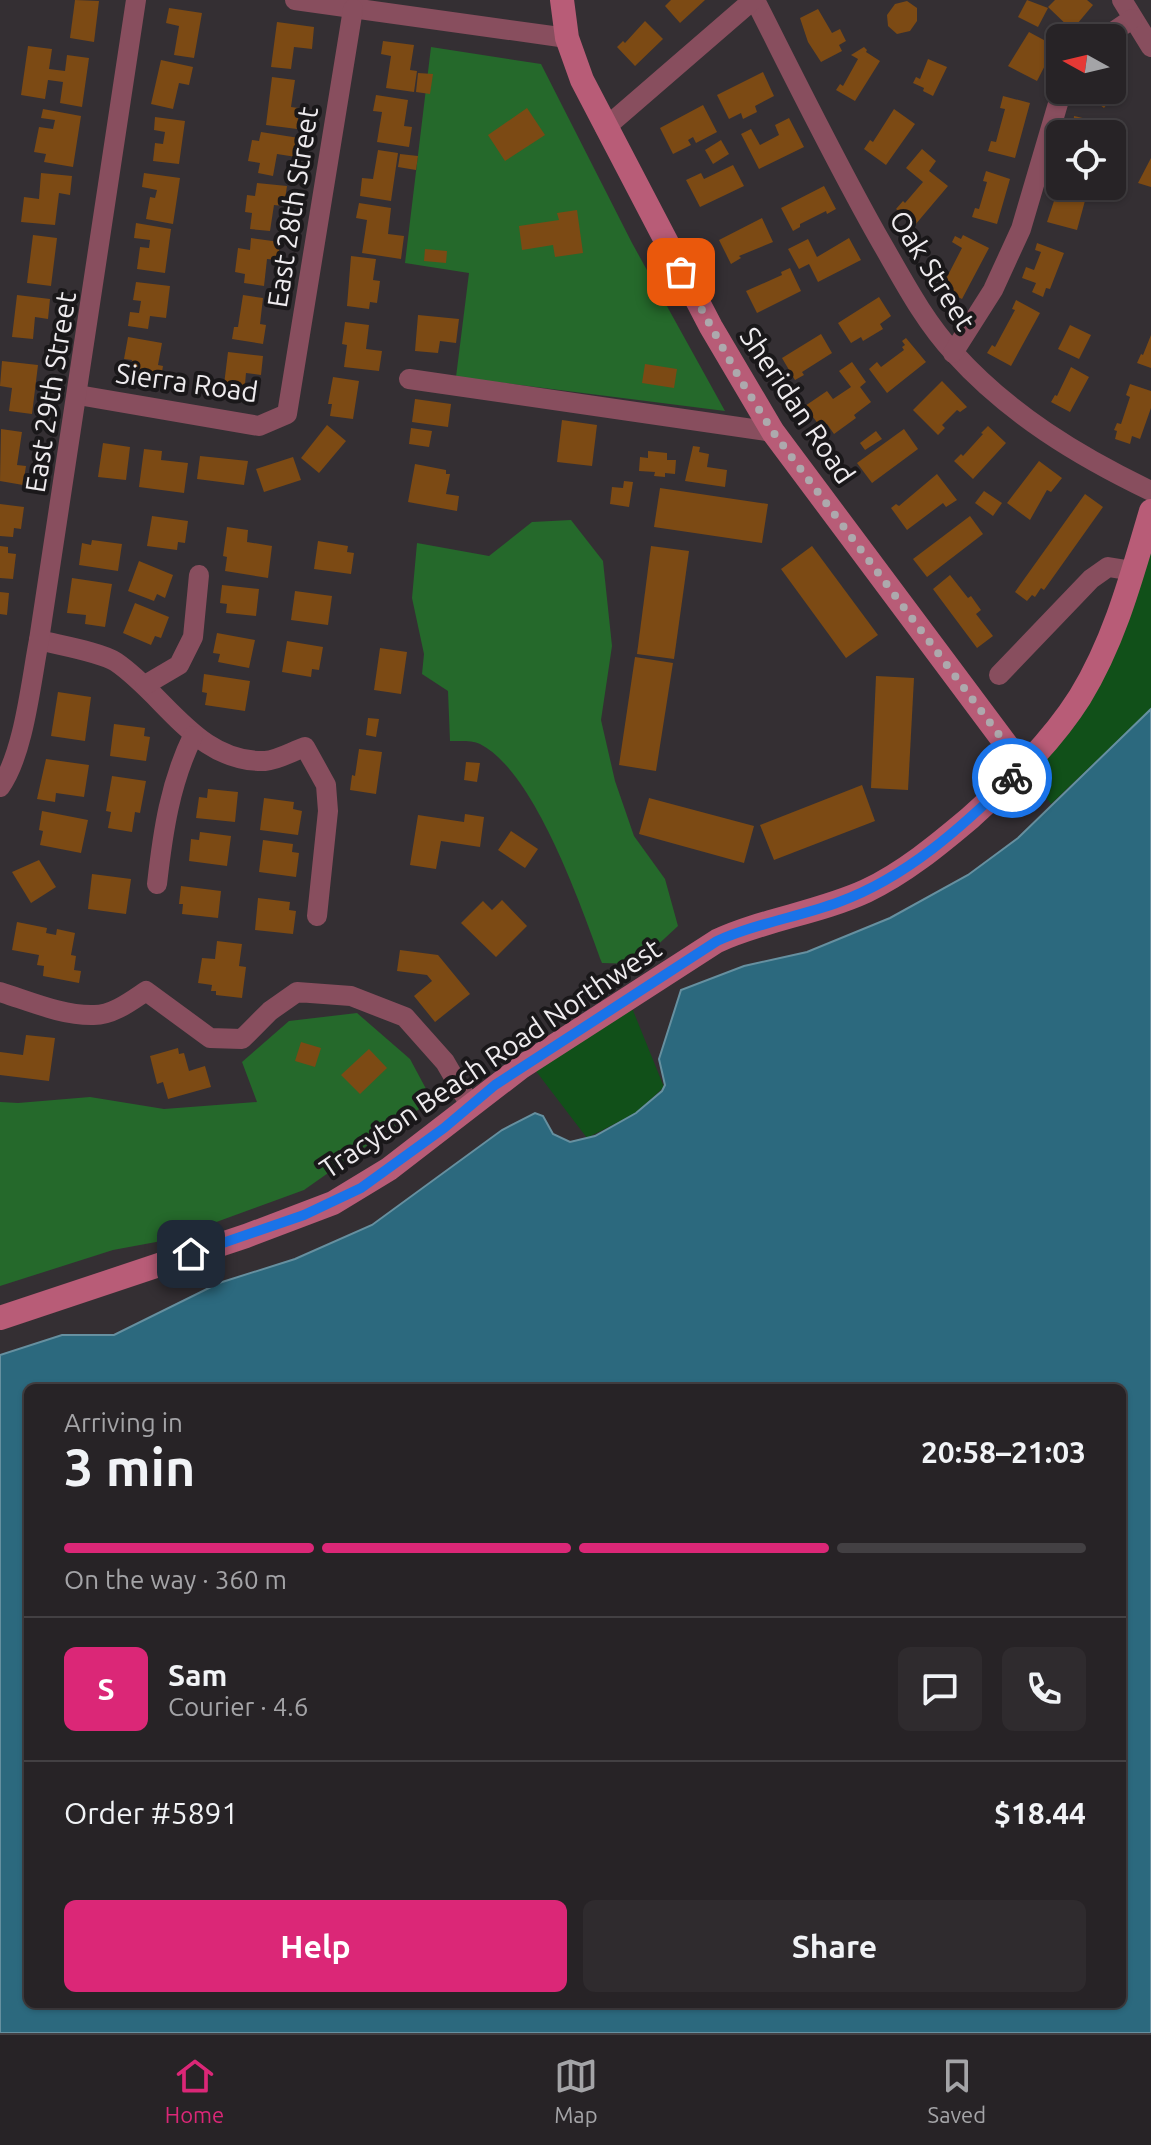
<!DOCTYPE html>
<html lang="en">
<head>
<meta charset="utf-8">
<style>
  :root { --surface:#272326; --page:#2f2b2e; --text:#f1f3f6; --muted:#a4a4a7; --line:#434043; --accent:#db2777 }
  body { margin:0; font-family:Ubuntu,sans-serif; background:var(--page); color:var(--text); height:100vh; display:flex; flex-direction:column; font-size:30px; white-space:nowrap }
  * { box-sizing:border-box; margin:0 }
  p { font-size:26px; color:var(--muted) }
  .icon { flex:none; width:44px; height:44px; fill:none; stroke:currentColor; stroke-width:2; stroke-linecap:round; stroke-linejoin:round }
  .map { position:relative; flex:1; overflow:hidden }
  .side { position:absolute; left:24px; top:1384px; width:1102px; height:624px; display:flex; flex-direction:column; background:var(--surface); border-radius:12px; box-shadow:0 2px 6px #0004,0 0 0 2px var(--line) }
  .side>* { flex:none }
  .needle { width:52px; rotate:278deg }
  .buttons { position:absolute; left:1046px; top:24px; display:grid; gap:16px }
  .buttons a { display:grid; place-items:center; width:80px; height:80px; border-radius:12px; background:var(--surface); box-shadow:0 2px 6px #0004,0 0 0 2px var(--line); font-size:40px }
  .pin { position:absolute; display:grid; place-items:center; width:68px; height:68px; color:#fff; margin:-34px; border-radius:16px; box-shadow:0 4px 12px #0006 }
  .courier { position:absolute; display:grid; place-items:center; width:80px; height:80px; margin:-40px; border:6px solid #1a73e8; border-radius:50%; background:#fff; color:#222; box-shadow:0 2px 10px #0007 }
  .headline em { font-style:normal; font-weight:700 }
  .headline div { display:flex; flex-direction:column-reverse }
  .headline { display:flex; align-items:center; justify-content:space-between; height:136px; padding:0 40px }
  h1 { font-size:52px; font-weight:700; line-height:60px }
  .bar { display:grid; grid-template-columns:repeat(4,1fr); gap:12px 8px; align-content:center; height:96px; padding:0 40px }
  .bar i { height:10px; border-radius:6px; background:var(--line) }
  .bar .on { background:var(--accent) }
  .bar p { grid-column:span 4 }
  .line { display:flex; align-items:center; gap:20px; padding:0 40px; border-top:2px solid var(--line) }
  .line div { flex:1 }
  .round { display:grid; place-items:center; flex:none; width:84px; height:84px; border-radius:12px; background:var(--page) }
  .button { display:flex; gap:16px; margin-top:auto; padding:16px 40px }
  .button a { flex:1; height:92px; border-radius:12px; background:var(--accent); color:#fff; font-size:32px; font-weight:700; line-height:92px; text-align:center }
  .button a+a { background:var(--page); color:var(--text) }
  .tabs { display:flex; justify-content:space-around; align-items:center; height:112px; border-top:2px solid var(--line); background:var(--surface); font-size:22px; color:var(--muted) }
  .tabs a { display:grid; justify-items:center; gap:4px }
  .tabs .on { color:var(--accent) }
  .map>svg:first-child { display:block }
</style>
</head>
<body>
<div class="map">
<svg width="1151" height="2033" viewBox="0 0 1151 2033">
  <rect width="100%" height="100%" fill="#342f33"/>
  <g fill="#115019">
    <polygon points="1151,511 1151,709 1051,804 1023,767 1066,717"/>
    <polygon points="628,998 664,1087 636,1113 587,1138 529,1062"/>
  </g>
  <g fill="#25692b">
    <polygon points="431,47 541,64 632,243 725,411 456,377 469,273 405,263"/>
    <path d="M571,520L603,561L612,646L601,720L615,781L634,836L665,879L678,926L637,964L602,963C581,906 535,772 480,744C473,740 459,741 450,741L448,691L422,674L424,654L412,598L417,543L489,556L532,522Z"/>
    <polygon points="357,1013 410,1059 432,1100 304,1190 167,1240 113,1250 0,1286 0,1102 18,1103 90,1097 164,1109 257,1102 242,1062 289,1021"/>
  </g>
  <path fill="#2c697e" stroke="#6690a0" stroke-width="2" fill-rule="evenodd" d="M1151,709V2033H0V1355L62,1335H114L219,1283L295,1259L372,1225L502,1130L535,1113L543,1116L553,1134L570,1142L595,1136L636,1113L662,1091L665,1085L659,1059L681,990L744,966L807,952L890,918L968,875L1018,838ZM28,1388H1122V2004H28Z"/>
  <g fill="#7c4a14">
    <polygon points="75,0 99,1 94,42 70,38"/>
    <polygon points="671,0 705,0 680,23 665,6"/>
    <polygon points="1027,0 1048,8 1038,27 1018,17"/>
    <polygon points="1055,0 1087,0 1093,5 1072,30 1048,7"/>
    <polygon points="907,1 917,8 917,21 910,31 897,34 888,26 887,15 895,4"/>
    <polygon points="169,8 202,13 194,58 174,55 179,26 166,23"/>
    <polygon points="818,9 832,33 840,29 846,41 839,45 842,51 821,62 808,42 800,18"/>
    <polygon points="645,21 663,39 635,66 617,47 623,41 625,43"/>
    <polygon points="277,22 314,27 312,49 294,47 291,69 271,67"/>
    <polygon points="1029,32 1055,46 1037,81 1008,66"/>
    <polygon points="383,41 414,45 410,70 417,71 414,92 386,88 391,56 381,54"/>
    <polygon points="28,46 52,49 49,69 65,71 67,55 89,58 82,107 60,103 63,82 48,80 45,99 21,95"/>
    <polygon points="864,47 867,50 866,52 880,61 855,101 836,90 840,84 843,86 858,59 851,55"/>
    <polygon points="928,59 947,67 933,96 923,91 924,88 913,83 916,77 920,79"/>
    <polygon points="161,60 193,67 189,85 179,83 173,109 151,104"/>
    <polygon points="1112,71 1125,81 1104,108 1083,92 1112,90"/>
    <polygon points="763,72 774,96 755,106 757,112 743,119 741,113 729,119 717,95"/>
    <polygon points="418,73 433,74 430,94 416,92"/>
    <polygon points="272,77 295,80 291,107 299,108 297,129 266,125"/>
    <polygon points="376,95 408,100 404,126 412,127 409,147 377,142 382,112 373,111"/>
    <polygon points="1003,96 1030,103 1015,158 988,151 991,141 996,142 1005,109 1000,108"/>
    <polygon points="703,105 717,132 696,143 693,137 688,140 691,145 673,154 660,128"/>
    <polygon points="527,108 545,135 505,161 488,135"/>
    <polygon points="43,109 81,116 73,167 44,162 46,154 34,152 39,127 53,129 55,120 41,118"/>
    <polygon points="894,109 915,124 886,165 864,149 870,140 873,142"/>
    <polygon points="1074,116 1100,122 1097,134 1073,134"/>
    <polygon points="155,117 185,121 179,164 153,161 155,143 163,144 165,132 154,130"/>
    <polygon points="789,118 804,147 759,169 741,134 751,129 760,145 779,135 775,125"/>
    <polygon points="261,132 299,138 296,157 277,154 273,176 258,173 260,163 248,161 252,140 259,141"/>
    <polygon points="721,140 729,154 713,164 705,150"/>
    <polygon points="922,149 936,161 929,171 948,186 915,225 896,209 903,201 905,203 923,182 906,168"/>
    <polygon points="378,150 398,153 391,201 360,196 362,178 373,179"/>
    <polygon points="400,154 418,156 416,170 398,167"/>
    <polygon points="1151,158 1151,187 1138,183"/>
    <polygon points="733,165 744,186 700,207 686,180 701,173 704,179"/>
    <polygon points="986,171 1010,179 997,224 972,217 975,208 979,209 987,182 983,181"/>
    <polygon points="41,173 72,176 70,195 59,193 55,225 21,222 24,197 39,199"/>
    <polygon points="144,173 180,178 173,224 146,219 150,197 155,198 157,190 142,187"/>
    <polygon points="257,183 287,186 284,206 274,205 270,231 250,229 252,213 245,212 247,195 255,196"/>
    <polygon points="824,186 836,209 827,214 826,211 800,224 800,227 793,231 781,208"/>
    <polygon points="1059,186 1089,186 1077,230 1047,222"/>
    <polygon points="359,203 391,208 388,234 404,236 401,259 362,253 367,220 356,218"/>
    <polygon points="577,210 583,253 555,257 553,245 522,250 519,226 559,220 557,213"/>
    <polygon points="762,218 773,242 739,256 741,258 731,264 719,240"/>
    <polygon points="136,223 171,229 165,273 137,269 140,247 149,248 150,240 134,238"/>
    <polygon points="33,235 57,238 51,286 27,283"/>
    <polygon points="963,235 989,248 962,299 939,287 944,276 947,277 962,248 952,242 955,236 961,239"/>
    <polygon points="251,238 280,242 278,260 267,259 264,286 244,283 245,274 235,272 238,248 250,250"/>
    <polygon points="849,238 861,260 818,282 809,264 799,269 788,249 808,239 817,257"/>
    <polygon points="1037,243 1064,253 1050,289 1046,288 1043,297 1032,292 1036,283 1022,278 1026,267 1034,270 1041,252 1035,250"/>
    <polygon points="425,249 447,251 446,263 424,261"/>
    <polygon points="351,256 376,259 373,280 380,281 377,303 370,302 369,309 347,306"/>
    <polygon points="790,268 801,291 757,313 746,291 782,275 781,272"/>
    <polygon points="136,282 170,286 166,318 150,316 148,329 128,326 130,312 139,313 141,301 133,300"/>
    <polygon points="17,295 50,299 48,319 35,317 33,339 12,337"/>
    <polygon points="243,295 263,298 260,324 266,325 263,344 232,339 234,327 238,327"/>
    <polygon points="879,297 891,316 880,324 883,329 863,341 861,337 851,343 838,323"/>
    <polygon points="1016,300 1040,313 1011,366 987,353 992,345 995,347 1015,310 1012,309"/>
    <polygon points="418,315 459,319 456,343 440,341 438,353 415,351"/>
    <polygon points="345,322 369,325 366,349 382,351 379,371 344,367 347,345 342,344"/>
    <polygon points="1070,325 1091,335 1079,359 1058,349"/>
    <polygon points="821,334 832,353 802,372 804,375 795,380 782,358"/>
    <polygon points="1151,335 1151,368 1137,363 1141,354 1143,355"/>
    <polygon points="128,337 162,343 158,365 163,366 161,378 130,373 132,360 124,359"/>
    <polygon points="906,338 926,362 887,393 869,369 877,362 881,367 904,350 902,347 905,345 902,341"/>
    <polygon points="228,352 263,356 261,375 246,373 244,395 223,393"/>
    <polygon points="2,361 38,365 32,414 9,411 12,388 0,386"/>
    <polygon points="852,362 866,382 860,387 871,402 854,415 856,418 834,434 827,424 821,428 805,406 827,391 833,399 851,387 839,371"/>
    <polygon points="645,364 677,369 674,388 642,383"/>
    <polygon points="1071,367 1089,377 1070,412 1051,402 1055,395 1057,396"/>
    <polygon points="333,377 359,381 353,419 330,416 332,404 328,404"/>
    <polygon points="942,381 967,407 960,412 957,410 942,425 945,428 938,435 913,410"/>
    <polygon points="1130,384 1151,391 1151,408 1140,439 1132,436 1130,444 1115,439 1117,431 1114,430 1117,423 1121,424 1130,397 1126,395"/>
    <polygon points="415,399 451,404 448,427 412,422"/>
    <polygon points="562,420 597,425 592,466 557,462"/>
    <polygon points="327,425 346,441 319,473 301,458"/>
    <polygon points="988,426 1006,443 973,479 954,461 961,454 963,456 983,434 981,433"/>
    <polygon points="411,428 432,431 429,447 409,444"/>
    <polygon points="1,429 22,432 17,465 26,466 23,485 0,481"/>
    <polygon points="904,429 918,449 872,483 857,463"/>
    <polygon points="876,431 882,439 865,450 860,443"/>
    <polygon points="103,443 130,447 126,480 98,477"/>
    <polygon points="693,446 700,447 699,452 709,454 707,467 727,470 725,487 685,481"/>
    <polygon points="144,449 162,451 161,460 188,463 184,493 139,487"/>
    <polygon points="648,451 667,453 667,460 676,460 675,474 665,473 665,477 654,476 655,472 639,471 640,457 648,458"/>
    <polygon points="200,456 248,461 244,485 197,479"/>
    <polygon points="293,457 301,480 264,492 256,469"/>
    <polygon points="1039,461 1062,478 1051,492 1047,490 1030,520 1007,503"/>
    <polygon points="415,464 446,470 446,474 450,474 446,494 459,496 457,511 408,502"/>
    <polygon points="937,474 957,500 946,507 943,503 907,530 891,508 896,504 899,506"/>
    <polygon points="624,481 633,482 629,507 610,504 612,487 623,488"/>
    <polygon points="660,488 768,504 762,543 654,527"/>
    <polygon points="984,491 1002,503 993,516 975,503"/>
    <polygon points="1085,494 1103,507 1044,590 1041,588 1035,597 1032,595 1027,601 1015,592"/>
    <polygon points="0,504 24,507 21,529 14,528 13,537 0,536"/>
    <polygon points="152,516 188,521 185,543 178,542 177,550 147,546"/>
    <polygon points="970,516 983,534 927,577 913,559"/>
    <polygon points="227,527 248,530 247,542 272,546 268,578 225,571 227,557 223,556"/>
    <polygon points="92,540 122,544 118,571 79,565 82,543 91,545"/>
    <polygon points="318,541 348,546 347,552 354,553 351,574 314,569"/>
    <polygon points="0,546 8,547 8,553 16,554 13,579 0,578"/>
    <polygon points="651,546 689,551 674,659 637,654"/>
    <polygon points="812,546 878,635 846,658 781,569"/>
    <polygon points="139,561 173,575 165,598 157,594 154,601 128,591"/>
    <polygon points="950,575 968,598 971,596 981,610 976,614 993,636 977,648 933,589"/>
    <polygon points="72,578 112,584 105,627 85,624 86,615 67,613"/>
    <polygon points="222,585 259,589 256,616 226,613 227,604 220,603"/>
    <polygon points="295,591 332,596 328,625 291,620"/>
    <polygon points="0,592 9,593 7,615 0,614"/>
    <polygon points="135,603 169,617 161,638 155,636 151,645 123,633"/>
    <polygon points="217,633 255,640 249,668 218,662 220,654 213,653"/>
    <polygon points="287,641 323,647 319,670 312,669 311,677 282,672"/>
    <polygon points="380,648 407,652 401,694 374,690"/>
    <polygon points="635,657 673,663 656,771 619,765"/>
    <polygon points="204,674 250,681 245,711 205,705 207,693 202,692"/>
    <polygon points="876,676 914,678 908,790 871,788"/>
    <polygon points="58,692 91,697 85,741 51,736"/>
    <polygon points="368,718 379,719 376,737 366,735"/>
    <polygon points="114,724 145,728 144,736 150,737 146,761 110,756"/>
    <polygon points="359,749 382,752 376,794 350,790 352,775 355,776"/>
    <polygon points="46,759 89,765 84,797 56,793 55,802 37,799"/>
    <polygon points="466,762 480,763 477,782 464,780"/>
    <polygon points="112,776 146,781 140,813 135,812 132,832 108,828 111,812 106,811"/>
    <polygon points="862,785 875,821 774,860 760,825"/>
    <polygon points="208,789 238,792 235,822 196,818 199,797 207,798"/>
    <polygon points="264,798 294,802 293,809 302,811 298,835 260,830"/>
    <polygon points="649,798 754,826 744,863 639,834"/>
    <polygon points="42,811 88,820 81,853 40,845 43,831 39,830"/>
    <polygon points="465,814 484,817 480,847 441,841 436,869 410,865 418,815 464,822"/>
    <polygon points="511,831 538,849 525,868 498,850"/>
    <polygon points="200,832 231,836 227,866 189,861 191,839 199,840"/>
    <polygon points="263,840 293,844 292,852 299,853 296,877 259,872"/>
    <polygon points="39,860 56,887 31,903 12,872"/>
    <polygon points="92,874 131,879 126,914 88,909"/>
    <polygon points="181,886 221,891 218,918 182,914 183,904 179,904"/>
    <polygon points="258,898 290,902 289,910 296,911 293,934 255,930"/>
    <polygon points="502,900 527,926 496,957 461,923 483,901 492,910"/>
    <polygon points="17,922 47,928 46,933 56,935 57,929 75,933 71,955 76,956 74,970 81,971 79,983 43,976 44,966 37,965 39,955 12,950"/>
    <polygon points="217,941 242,944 239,966 246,967 242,998 216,995 216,991 211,991 212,985 198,983 202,958 215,959"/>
    <polygon points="400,950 438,955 470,994 435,1022 414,996 432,981 427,975 397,971"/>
    <polygon points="26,1035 55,1038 49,1081 0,1075 0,1052 23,1055"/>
    <polygon points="301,1042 321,1048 315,1067 295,1061"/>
    <polygon points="178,1048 179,1054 184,1053 189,1071 205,1066 211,1087 168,1099 163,1082 157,1084 150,1056"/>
    <polygon points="369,1049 387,1068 360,1094 341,1075"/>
  </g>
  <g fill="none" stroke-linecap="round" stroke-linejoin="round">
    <g stroke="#884e5e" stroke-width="20">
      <polyline points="295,0 567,38"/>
      <path d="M755,0C796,81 836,163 881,242C903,280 924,321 954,353C1009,414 1078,456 1151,491"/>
      <polyline points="1122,0 1151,47"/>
      <polyline points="1104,38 1132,19"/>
      <polyline points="605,128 753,0"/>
      <polyline points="953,353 993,290 1021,229 1062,90"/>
      <polyline points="409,379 773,432"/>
      <polyline points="78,395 259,426 287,414 353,9"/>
      <path d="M39,640C58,645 101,652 116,662C166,696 197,763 265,761C278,760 293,751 305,747L326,785L328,811L317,916"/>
      <polyline points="999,675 1091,579 1108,567 1133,571"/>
      <polyline points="145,685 179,665 193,637 199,575"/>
      <path d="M0,787C24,754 31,681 39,640L136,0"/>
      <path d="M157,884C163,831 170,783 193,736"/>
      <path d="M0,992C29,1001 63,1016 94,1015C113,1015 131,1001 146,991L210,1038L242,1039L270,1011L297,992L351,996L405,1017L445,1062L470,1105"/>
    </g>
    <g stroke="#b85c77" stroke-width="24">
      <polyline points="562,0 567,38 582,80 711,327 773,432 1023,767"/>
      <path d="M0,1318L246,1236L333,1203L389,1169L520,1068L717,941C765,919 818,913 866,891C904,873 938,845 970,818C1010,782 1051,743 1080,697C1115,640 1132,575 1151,511"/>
    </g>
  </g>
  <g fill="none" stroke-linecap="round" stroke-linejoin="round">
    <polyline stroke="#ada9ad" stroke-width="8" stroke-dasharray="0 14.4" points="681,272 740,379 773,432 1023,767 1012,778"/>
    <path stroke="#1a73e8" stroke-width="10" d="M191,1254L304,1215L361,1188L444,1128L495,1085L717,941C756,923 799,917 839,902C907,877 962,827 1012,778"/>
  </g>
  <g text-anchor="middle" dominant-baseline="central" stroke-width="8" stroke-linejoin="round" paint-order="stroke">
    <g font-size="28" fill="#eeebee" stroke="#1a181a">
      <text transform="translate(292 207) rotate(-81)">East 28th Street</text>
      <text transform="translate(933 270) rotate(58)">Oak Street</text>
      <text transform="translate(187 382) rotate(8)">Sierra Road</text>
      <text transform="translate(50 392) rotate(-81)">East 29th Street</text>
      <text transform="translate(798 405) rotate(56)">Sheridan Road</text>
      <text transform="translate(490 1058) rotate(-34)">Tracyton Beach Road Northwest</text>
    </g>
  </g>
</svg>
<div class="buttons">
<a><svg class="needle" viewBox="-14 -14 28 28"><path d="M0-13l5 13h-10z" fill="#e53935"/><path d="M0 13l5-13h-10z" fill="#a4a4a7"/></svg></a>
<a><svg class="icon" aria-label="locate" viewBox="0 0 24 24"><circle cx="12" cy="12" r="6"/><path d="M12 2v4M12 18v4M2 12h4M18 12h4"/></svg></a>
</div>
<div class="pin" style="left:681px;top:272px;background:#ea580c"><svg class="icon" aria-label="bag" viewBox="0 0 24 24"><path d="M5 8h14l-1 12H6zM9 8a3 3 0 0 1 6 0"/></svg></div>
<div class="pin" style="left:191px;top:1254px;background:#1f2937"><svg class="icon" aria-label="home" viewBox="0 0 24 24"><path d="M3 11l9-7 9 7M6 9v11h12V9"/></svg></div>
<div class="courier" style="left:1012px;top:778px"><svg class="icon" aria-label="bike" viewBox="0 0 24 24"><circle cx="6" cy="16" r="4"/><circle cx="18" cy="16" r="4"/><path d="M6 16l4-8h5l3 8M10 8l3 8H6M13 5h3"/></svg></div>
<section class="side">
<div class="headline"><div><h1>3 min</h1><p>Arriving in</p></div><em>20:58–21:03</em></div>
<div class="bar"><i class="on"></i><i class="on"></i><i class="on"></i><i></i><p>On the way · 360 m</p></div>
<div class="line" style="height:144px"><b class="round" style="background:var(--accent);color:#fff">S</b><div><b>Sam</b><p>Courier · 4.6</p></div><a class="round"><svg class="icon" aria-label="chat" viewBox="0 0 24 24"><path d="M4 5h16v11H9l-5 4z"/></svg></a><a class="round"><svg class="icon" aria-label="phone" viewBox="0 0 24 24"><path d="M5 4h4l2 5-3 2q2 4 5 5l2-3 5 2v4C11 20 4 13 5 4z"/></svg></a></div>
<div class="line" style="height:104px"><div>Order #5891</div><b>$18.44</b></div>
<div class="button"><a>Help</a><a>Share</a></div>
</section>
</div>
<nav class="tabs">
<a class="on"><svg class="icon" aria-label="home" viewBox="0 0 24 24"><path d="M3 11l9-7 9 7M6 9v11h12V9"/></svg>Home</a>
<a><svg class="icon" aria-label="map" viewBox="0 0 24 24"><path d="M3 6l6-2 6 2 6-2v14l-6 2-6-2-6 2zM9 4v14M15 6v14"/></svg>Map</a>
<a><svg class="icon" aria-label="saved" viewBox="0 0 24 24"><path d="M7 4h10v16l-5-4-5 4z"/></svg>Saved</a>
</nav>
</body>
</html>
